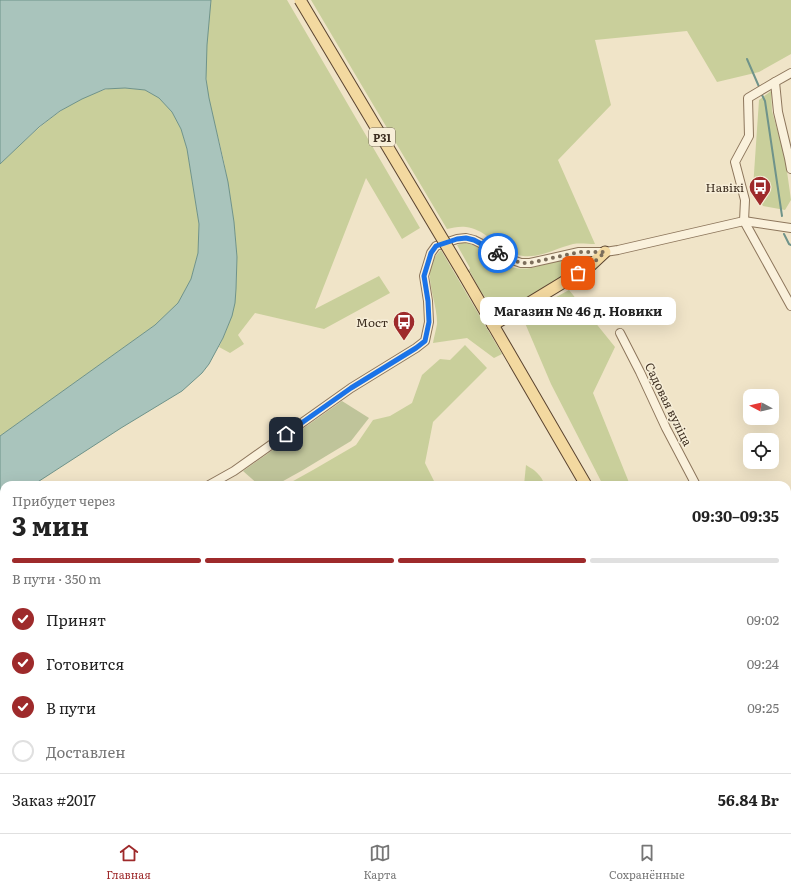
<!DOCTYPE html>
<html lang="ru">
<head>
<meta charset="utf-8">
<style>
  :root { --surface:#fff; --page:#f2f2f2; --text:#222; --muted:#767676; --line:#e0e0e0; --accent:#9e2a2b }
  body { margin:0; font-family:Literata,serif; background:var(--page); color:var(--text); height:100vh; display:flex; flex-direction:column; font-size:15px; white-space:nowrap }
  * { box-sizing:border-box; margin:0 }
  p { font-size:13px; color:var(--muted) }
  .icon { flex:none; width:22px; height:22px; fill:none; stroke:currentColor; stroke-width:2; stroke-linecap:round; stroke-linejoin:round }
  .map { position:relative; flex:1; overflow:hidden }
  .panel { position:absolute; left:0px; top:481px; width:791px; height:352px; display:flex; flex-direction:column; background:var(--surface); border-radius:12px 12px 0 0; box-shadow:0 4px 16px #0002 }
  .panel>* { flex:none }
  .needle { width:26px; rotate:277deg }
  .fabs { position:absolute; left:743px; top:389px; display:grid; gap:8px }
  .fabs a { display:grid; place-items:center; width:36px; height:36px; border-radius:8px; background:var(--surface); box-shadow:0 4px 16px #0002; font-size:20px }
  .pin { position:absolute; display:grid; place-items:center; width:34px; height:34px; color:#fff; margin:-17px; border-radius:8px; box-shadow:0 2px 6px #0006 }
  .courier { position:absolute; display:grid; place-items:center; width:40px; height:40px; margin:-20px; border:3px solid #1a73e8; border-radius:50%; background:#fff; color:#222; box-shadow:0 1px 5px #0007 }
  .bubble { position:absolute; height:28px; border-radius:8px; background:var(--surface); box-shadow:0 4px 16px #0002; font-size:13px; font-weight:700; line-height:28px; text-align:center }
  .head em { font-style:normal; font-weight:700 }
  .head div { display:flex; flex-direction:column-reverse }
  .head { display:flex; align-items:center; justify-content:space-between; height:68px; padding:0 12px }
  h1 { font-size:26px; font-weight:700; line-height:30px }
  .bar { display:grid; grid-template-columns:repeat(4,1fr); gap:6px 4px; align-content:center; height:48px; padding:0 12px }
  .bar i { height:5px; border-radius:3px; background:var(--line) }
  .bar .current { background:var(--accent) }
  .bar p { grid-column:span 4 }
  .line { display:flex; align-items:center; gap:10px; padding:0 12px; border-top:1px solid var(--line) }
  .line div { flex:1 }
  ol { padding:0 12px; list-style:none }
  li { display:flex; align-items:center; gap:12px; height:44px }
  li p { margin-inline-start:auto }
  li .icon { padding:4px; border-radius:50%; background:var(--accent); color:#fff; stroke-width:4 }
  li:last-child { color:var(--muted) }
  li i { width:22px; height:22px; border:2px solid var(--line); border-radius:50% }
  .tab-bar { display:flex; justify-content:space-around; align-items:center; height:56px; border-top:1px solid var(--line); background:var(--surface); font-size:11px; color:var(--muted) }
  .tab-bar a { display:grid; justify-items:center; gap:2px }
  .tab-bar .current { color:var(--accent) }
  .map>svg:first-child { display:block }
</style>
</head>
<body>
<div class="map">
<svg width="791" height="833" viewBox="0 0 791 833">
  <rect width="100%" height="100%" fill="#f0e4c8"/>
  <g fill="#c9cf9b">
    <path d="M211,0H287L420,228L402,239L366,178L315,309L379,276L390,293L324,329L255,313L238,335L244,344L230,353L219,347C226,333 231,319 234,304C236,293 236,282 237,271C237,235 231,198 224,162C219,138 211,113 207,88C204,59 207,29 211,0Z"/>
    <path d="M311,0H791V54L759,72L717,82L687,31L595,40L611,105L558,160L595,244C588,244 580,243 573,244C557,248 540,258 523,256C501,253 487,229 466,227C459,226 453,228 447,229Z"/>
    <path d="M125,88L145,90L159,98L172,112L181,129L187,149L199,224L198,253L191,279L178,303L155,325L0,436V164C31,135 62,102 104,90C111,88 119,88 125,88Z"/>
    <polygon points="771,91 772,111 785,157 791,200 785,210 763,206 753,188 759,100"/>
    <path d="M464,242C481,246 493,259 509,266C515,269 524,269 531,268L582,255H587L588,257L589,261L509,310C503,310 498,310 494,307C484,300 475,280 469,270L470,268L457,245Z"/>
    <path d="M441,250L502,354L494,358L467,338L433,343C434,337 436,330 437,324C438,299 418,270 441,250Z"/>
    <polygon points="569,290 615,347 593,393 630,485 603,485 551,384 522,316"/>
    <polygon points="465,345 487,368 433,422 425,463 436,485 286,485 313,470 356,445 373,420 390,416 412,403 422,375 440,359 450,360"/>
    <path d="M526,465C536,471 540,474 545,485H524Z"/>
    <polygon points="4,619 4,829 415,829 414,833 0,833 0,622"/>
    <polygon points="493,829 574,829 575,833 492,833"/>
  </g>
  <polygon fill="#bfc49a" points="342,401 369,418 351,441 303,470 276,485 259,485 243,471"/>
  <polygon fill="#a9c4bc" stroke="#6f938a" points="0,0 211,0 207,45 206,79 209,98 228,182 234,222 237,257 236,289 235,303 232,316 223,338 209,364 202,373 182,391 121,428 33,485 4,485 4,504 0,506 0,436 155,325 178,303 191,279 198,253 199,224 187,149 181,129 172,112 159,98 145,90 125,88 105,89 82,99 60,111 39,127 0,164"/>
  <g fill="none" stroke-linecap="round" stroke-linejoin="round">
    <g stroke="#6f938a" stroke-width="2">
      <polyline points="747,59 760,89"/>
      <polyline points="761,93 765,101 782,216"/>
      <polyline points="784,234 789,244 791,245"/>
    </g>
    <g stroke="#8d765c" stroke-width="10">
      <g id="minor">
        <polyline points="791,73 775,82 778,112 789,158 791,169"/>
        <polyline points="744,221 745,200 735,162 749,136 748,98 775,82"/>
        <polyline points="744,221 791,306"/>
        <polyline points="620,333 640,372 666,428 696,485"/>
        <polyline points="209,485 234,471 351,388 416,348 425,341 429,322 428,301 424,276 431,253 436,246 457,239 466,238 474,240 486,246 507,258 521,263 530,263 579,252 605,252 618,250 744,221 791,228"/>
        <polyline points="0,615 4,613"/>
        <polyline points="787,651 791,657"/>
        <polyline points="485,833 486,829"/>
      </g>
    </g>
    <g stroke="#5b4430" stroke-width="13">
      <g id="major">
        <polyline points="464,275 586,485"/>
        <polyline points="493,325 590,266 605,252"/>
        <polyline points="740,829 742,833"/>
      </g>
    </g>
    <use href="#minor" stroke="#faf1dc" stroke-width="8"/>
    <use href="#major" stroke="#f3d9a0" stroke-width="11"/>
    <g stroke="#5b4430" stroke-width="13" stroke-linecap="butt">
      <polyline id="major-bridge" points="300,0 464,275"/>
    </g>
    <use href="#major-bridge" stroke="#f3d9a0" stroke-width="11"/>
  </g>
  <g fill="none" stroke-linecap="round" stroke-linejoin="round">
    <polyline stroke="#7c6e5b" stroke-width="4" stroke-dasharray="0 7.2" points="498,253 507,258 521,263 530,263 579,252 605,252 590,266 578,273"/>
    <polyline stroke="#1a73e8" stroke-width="5" points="286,434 351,388 416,348 425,341 429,322 428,301 424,276 431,253 436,246 457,239 466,238 474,240 498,253"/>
  </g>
  <defs>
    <g id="bus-pin" transform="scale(1.15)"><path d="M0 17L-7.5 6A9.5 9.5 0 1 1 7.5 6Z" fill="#9e2a2b" stroke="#f7eed8"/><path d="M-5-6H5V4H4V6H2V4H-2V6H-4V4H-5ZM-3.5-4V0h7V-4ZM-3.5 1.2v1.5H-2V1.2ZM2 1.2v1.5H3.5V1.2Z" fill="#fff"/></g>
  </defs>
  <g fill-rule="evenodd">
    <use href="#bus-pin" x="760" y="187"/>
    <use href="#bus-pin" x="404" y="322"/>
  </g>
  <g text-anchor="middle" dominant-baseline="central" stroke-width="3" stroke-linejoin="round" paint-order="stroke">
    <rect fill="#f7eed8" stroke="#756857" stroke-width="1" x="369" y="128" width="26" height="18" rx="3"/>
    <g font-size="11" font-weight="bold" fill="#3d2e20">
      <text x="382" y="137">Р31</text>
    </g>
    <g font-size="12" fill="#3d2e20" stroke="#f7eed8" text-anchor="end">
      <text x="744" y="187">Навікі</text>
      <text x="388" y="322">Мост</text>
    </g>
    <g font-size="12" fill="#3d2e20" stroke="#f7eed8">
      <text transform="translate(669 404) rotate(64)">Садовая вуліца</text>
    </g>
  </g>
</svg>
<div class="fabs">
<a><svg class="needle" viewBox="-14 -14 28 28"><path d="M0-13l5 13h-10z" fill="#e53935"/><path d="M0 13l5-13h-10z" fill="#767676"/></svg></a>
<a><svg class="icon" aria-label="locate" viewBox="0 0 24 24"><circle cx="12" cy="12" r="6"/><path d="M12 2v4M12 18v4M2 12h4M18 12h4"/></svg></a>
</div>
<div class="pin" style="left:578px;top:273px;background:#ea580c"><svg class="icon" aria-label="bag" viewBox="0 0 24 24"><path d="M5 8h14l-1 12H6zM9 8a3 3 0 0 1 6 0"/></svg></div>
<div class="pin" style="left:286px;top:434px;background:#1f2937"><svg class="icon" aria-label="home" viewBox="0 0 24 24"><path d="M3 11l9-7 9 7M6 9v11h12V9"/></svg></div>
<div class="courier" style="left:498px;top:253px"><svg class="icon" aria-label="bike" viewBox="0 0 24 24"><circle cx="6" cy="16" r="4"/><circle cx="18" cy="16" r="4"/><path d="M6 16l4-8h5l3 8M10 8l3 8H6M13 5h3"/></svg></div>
<div class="bubble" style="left:480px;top:297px;width:196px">Магазин № 46 д. Новики</div>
<section class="panel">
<div class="head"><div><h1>3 мин</h1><p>Прибудет через</p></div><em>09:30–09:35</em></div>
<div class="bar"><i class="current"></i><i class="current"></i><i class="current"></i><i></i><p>В пути · 350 m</p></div>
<ol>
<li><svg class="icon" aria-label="check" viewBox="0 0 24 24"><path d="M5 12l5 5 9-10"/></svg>Принят<p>09:02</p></li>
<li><svg class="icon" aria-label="check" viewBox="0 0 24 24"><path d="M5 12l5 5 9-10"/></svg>Готовится<p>09:24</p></li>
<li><svg class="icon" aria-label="check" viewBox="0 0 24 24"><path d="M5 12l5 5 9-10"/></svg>В пути<p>09:25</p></li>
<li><i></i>Доставлен</li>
</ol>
<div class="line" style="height:52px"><div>Заказ #2017</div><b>56.84 Br</b></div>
</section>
</div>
<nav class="tab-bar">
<a class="current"><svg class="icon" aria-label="home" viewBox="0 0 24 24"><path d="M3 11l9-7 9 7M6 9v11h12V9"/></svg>Главная</a>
<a><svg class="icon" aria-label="map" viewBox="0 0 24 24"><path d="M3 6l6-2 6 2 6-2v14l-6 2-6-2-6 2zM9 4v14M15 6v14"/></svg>Карта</a>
<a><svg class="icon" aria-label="saved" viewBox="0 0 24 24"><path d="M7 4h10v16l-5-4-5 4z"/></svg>Сохранённые</a>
</nav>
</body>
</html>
